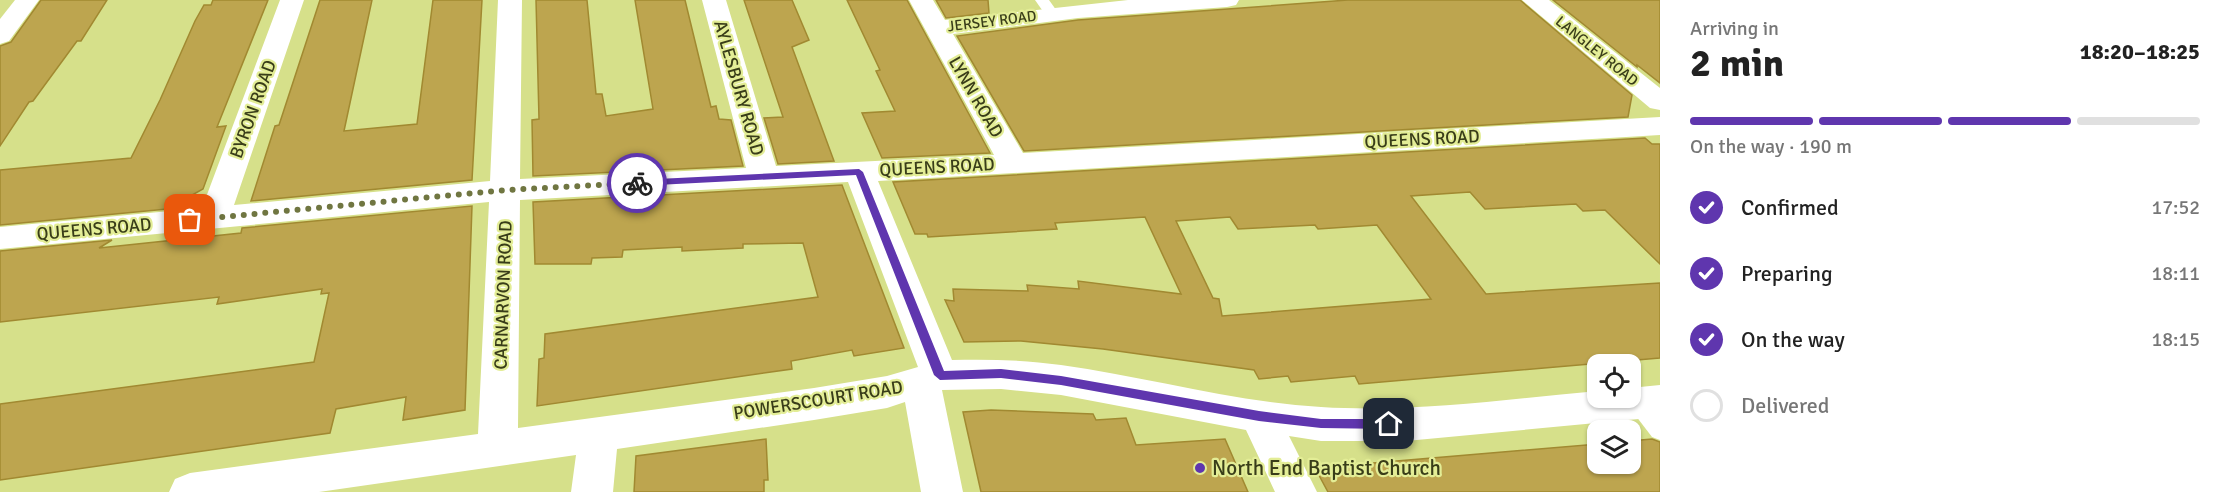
<!DOCTYPE html>
<html lang="en">
<head>
<meta charset="utf-8">
<style>
  :root { --surface:#fff; --page:#f6f6f6; --text:#222; --muted:#767676; --line:#e0e0e0; --accent:#5f36ae }
  body { margin:0; font-family:Signika,sans-serif; background:var(--page); color:var(--text); height:100vh; display:flex; flex-direction:column; font-size:22px; white-space:nowrap }
  * { box-sizing:border-box; margin:0 }
  p { font-size:20px; color:var(--muted) }
  .icon { flex:none; width:33px; height:33px; fill:none; stroke:currentColor; stroke-width:2; stroke-linecap:round; stroke-linejoin:round }
  .map { position:relative; flex:1; overflow:hidden }
  .panel { display:flex; flex-direction:column; background:var(--surface); width:570px }
  .panel>* { flex:none }
  .controls { position:absolute; left:1587px; top:354px; display:grid; gap:12px }
  .controls a { display:grid; place-items:center; width:54px; height:54px; border-radius:12px; background:var(--surface); box-shadow:0 2px 4px #0004; font-size:30px }
  .pin { position:absolute; display:grid; place-items:center; width:51px; height:51px; color:#fff; margin:-26px; border-radius:12px; box-shadow:0 3px 9px #0006 }
  .courier { position:absolute; display:grid; place-items:center; width:60px; height:60px; margin:-30px; border:4px solid #5f36ae; border-radius:50%; background:#fff; color:#222; box-shadow:0 2px 8px #0007 }
  .summary em { font-style:normal; font-weight:700 }
  .summary div { display:flex; flex-direction:column-reverse }
  .summary { display:flex; align-items:center; justify-content:space-between; height:102px; padding:0 30px }
  h1 { font-size:39px; font-weight:700; line-height:45px }
  .bar { display:grid; grid-template-columns:repeat(4,1fr); gap:9px 6px; align-content:center; height:72px; padding:0 30px }
  .bar i { height:8px; border-radius:4px; background:var(--line) }
  .bar .selected { background:var(--accent) }
  .bar p { grid-column:span 4 }
  ol { padding:0 30px; list-style:none }
  li { display:flex; align-items:center; gap:18px; height:66px }
  li p { margin-inline-start:auto }
  li .icon { padding:6px; border-radius:50%; background:var(--accent); color:#fff; stroke-width:4 }
  li:last-child { color:var(--muted) }
  li i { width:33px; height:33px; border:3px solid var(--line); border-radius:50% }
  main { display:flex; flex:1; min-height:0 }
  .map>svg:first-child { display:block }
</style>
</head>
<body>
<main>
<div class="map">
<svg width="1660" height="492" viewBox="0 0 1660 492">
  <rect width="100%" height="100%" fill="#d6e08a"/>
  <g fill="#bda54f" stroke="#a18931" stroke-width="1.5" fill-rule="evenodd">
    <polygon points="41,0 107,0 81,41 77,41 33,101 29,102 0,146 0,46 11,42"/>
    <polygon points="213,0 268,0 217,127 226,126 203,189 167,209 0,225 0,170 131,158 160,100 195,21 204,5 211,5"/>
    <polygon points="320,0 372,0 344,131 417,124 433,0 482,0 472,180 251,201 275,126 279,125"/>
    <polygon points="536,0 587,0 596,94 602,94 606,116 653,109 635,0 685,0 711,107 716,106 719,119 731,120 743,166 533,176 532,120 539,119"/>
    <polygon points="744,0 792,0 809,40 792,47 834,161 778,164 764,118 783,117"/>
    <polygon points="847,0 907,0 990,153 882,158 862,113 895,111 876,71 880,70"/>
    <polygon points="936,0 988,0 989,13 946,18"/>
    <polygon points="1348,0 1520,0 1632,95 1628,117 1024,151 957,36 1078,20"/>
    <polygon points="1553,0 1660,0 1660,83 1637,65 1637,67"/>
    <path d="M1645,138L1652,144H1660V264L1605,210L1583,211L1576,204L1485,209L1470,192L1411,196L1486,294L1660,283V358L1359,384L1355,376L1291,382L1288,376L1259,379L1254,370L1103,349L1021,341L964,342L945,300L954,301L953,289L1028,291L1027,285L1079,289L1078,281L1181,294L1145,217L1055,223L1057,229L928,237L927,234H915L893,182ZM1230,217L1238,229L1315,225L1318,229L1377,225L1431,299L1222,316L1219,299L1213,298L1176,221Z"/>
    <polygon points="842,185 904,348 854,356 852,350 791,361 792,369 537,406 539,359 544,358 545,334 818,297 803,243 743,244 743,248 682,251 682,247 623,250 622,257 592,258 591,264 535,264 533,202"/>
    <polygon points="472,206 465,410 403,420 406,397 336,409 330,433 0,480 0,404 314,362 329,293 321,294 322,289 217,304 219,297 0,322 0,251 112,240 99,248 241,233 242,228"/>
    <polygon points="991,410 1093,414 1096,420 1126,418 1136,445 1225,439 1248,492 981,492 963,412"/>
    <polygon points="766,439 768,480 764,480 764,492 634,492 636,456"/>
    <polygon points="1652,439 1660,442 1660,492 1328,492 1315,468 1598,444 1598,464 1630,464 1630,441"/>
  </g>
  <g fill="none" stroke-linecap="round" stroke-linejoin="round">
    <g fill="#fff" fill-rule="evenodd">
      <polygon points="1035,0 1049,0 1059,14 1057,17 1047,17"/>
      <polygon points="1637,394 1645,396 1660,413 1660,440 1652,437 1626,403 1628,398"/>
    </g>
    <g fill="#fff" fill-rule="evenodd">
      <polygon points="15,0 39,0 9,41 0,44 0,19"/>
      <path d="M280,0H304L234,205L490,181L498,0H522L520,179L746,168L702,0H726L776,166L994,155L909,0H933L945,20L1128,0H1239L1236,5L1227,7L1078,18L953,34L1023,153L1660,117V135L878,181L952,360C989,359 1025,360 1061,365C1148,377 1234,402 1321,407C1413,413 1506,399 1598,391V398H1630V388L1660,385V417L1406,441H1321L1289,436L1317,492H1275L1246,430L1061,395L1001,389L942,390L963,492H921L905,402L887,408L814,420L617,449L613,492H571L576,455L319,492H169L175,479L190,473L478,434L489,202L0,249V227L202,208ZM848,182L918,367L887,376L814,388L518,428L520,200Z"/>
      <polygon points="1522,0 1549,0 1660,88 1660,110 1650,108"/>
    </g>
  </g>
  <polygon fill="#5f36ae" points="859,169 863,172 944,371 1001,369 1061,376 1259,411 1321,419 1389,419 1395,424 1389,429 1321,428 1259,421 1061,385 1001,378 940,380 934,375 856,175 637,186 633,183 637,180"/>
  <g fill="none" stroke-linecap="round" stroke-linejoin="round">
    <polyline stroke="#707641" stroke-width="6" stroke-dasharray="0 10.8" points="190,220 506,190 637,183"/>
  </g>
  <circle fill="#5f36ae" stroke="#e3ed96" stroke-width="2" cx="1200" cy="468" r="6"/>
  <g text-anchor="middle" dominant-baseline="central" stroke-width="4.5" stroke-linejoin="round" paint-order="stroke">
    <g font-size="15" fill="#393d19" stroke="#e3ed96">
      <text transform="translate(992 21) rotate(-7)">JERSEY ROAD</text>
      <text transform="translate(1597 51) rotate(39)">LANGLEY ROAD</text>
    </g>
    <g font-size="18" fill="#393d19" stroke="#e3ed96">
      <text transform="translate(739 88) rotate(74)">AYLESBURY ROAD</text>
      <text transform="translate(976 97) rotate(60)">LYNN ROAD</text>
      <text transform="translate(253 109) rotate(-70)">BYRON ROAD</text>
      <text transform="translate(1422 139) rotate(-3)">QUEENS ROAD</text>
      <text transform="translate(937 167) rotate(-3)">QUEENS ROAD</text>
      <text transform="translate(94 229) rotate(-5)">QUEENS ROAD</text>
      <text transform="translate(503 295) rotate(-88)">CARNARVON ROAD</text>
      <text transform="translate(818 400) rotate(-9)">POWERSCOURT ROAD</text>
    </g>
    <g font-size="21" fill="#393d19" stroke="#e3ed96" text-anchor="start">
      <text x="1212" y="468">North End Baptist Church</text>
    </g>
  </g>
</svg>
<div class="controls">
<a><svg class="icon" aria-label="locate" viewBox="0 0 24 24"><circle cx="12" cy="12" r="6"/><path d="M12 2v4M12 18v4M2 12h4M18 12h4"/></svg></a>
<a><svg class="icon" aria-label="layers" viewBox="0 0 24 24"><path d="M12 4l9 5-9 5-9-5zM3 14l9 5 9-5"/></svg></a>
</div>
<div class="pin" style="left:190px;top:220px;background:#ea580c"><svg class="icon" aria-label="bag" viewBox="0 0 24 24"><path d="M5 8h14l-1 12H6zM9 8a3 3 0 0 1 6 0"/></svg></div>
<div class="pin" style="left:1389px;top:424px;background:#1f2937"><svg class="icon" aria-label="home" viewBox="0 0 24 24"><path d="M3 11l9-7 9 7M6 9v11h12V9"/></svg></div>
<div class="courier" style="left:637px;top:183px"><svg class="icon" aria-label="bike" viewBox="0 0 24 24"><circle cx="6" cy="16" r="4"/><circle cx="18" cy="16" r="4"/><path d="M6 16l4-8h5l3 8M10 8l3 8H6M13 5h3"/></svg></div>
</div>
<section class="panel">
<div class="summary"><div><h1>2 min</h1><p>Arriving in</p></div><em>18:20–18:25</em></div>
<div class="bar"><i class="selected"></i><i class="selected"></i><i class="selected"></i><i></i><p>On the way · 190 m</p></div>
<ol>
<li><svg class="icon" aria-label="check" viewBox="0 0 24 24"><path d="M5 12l5 5 9-10"/></svg>Confirmed<p>17:52</p></li>
<li><svg class="icon" aria-label="check" viewBox="0 0 24 24"><path d="M5 12l5 5 9-10"/></svg>Preparing<p>18:11</p></li>
<li><svg class="icon" aria-label="check" viewBox="0 0 24 24"><path d="M5 12l5 5 9-10"/></svg>On the way<p>18:15</p></li>
<li><i></i>Delivered</li>
</ol>
</section>
</main>
</body>
</html>
